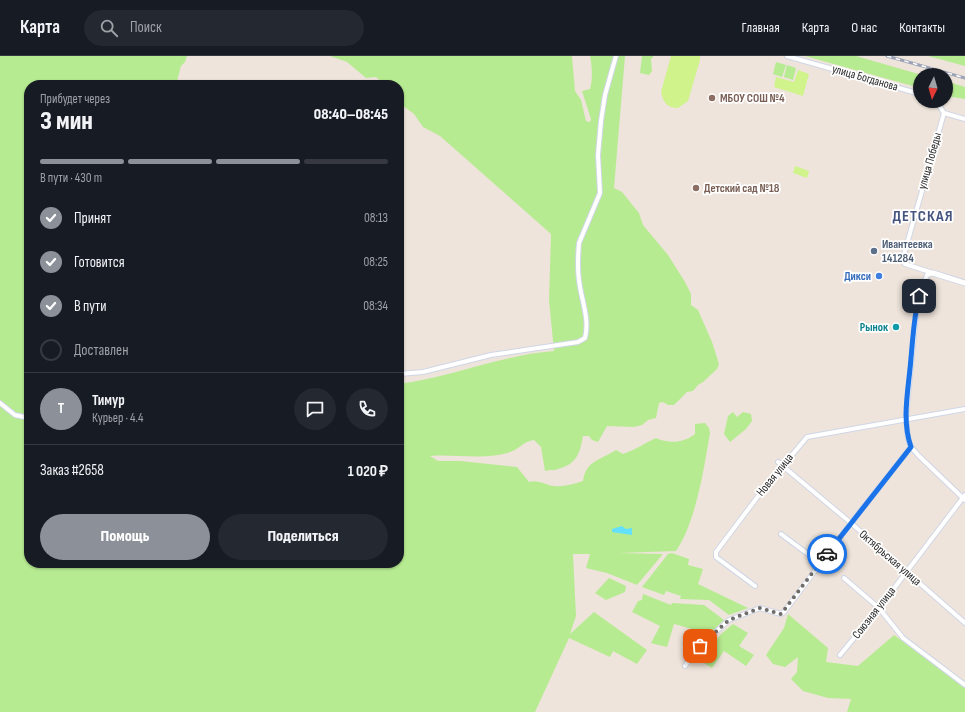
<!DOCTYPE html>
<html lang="ru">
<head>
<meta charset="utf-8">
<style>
  :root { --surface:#171b24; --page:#242831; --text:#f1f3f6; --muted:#9ea1a6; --line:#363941; --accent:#8c9099 }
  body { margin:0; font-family:"Sofia Sans Condensed",sans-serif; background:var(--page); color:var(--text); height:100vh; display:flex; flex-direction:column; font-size:15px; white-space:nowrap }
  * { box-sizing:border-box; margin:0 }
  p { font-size:13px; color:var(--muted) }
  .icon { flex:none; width:22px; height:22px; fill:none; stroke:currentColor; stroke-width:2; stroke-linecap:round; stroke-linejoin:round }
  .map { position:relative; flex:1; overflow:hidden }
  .drawer { position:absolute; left:24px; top:24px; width:380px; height:488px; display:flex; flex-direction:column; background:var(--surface); border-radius:16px; box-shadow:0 1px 3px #0004 }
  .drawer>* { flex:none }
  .needle { width:26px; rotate:185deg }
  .fabs { position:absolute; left:913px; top:12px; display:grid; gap:8px }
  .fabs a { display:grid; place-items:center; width:40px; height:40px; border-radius:50%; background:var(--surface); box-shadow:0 1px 3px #0004; font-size:20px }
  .pin { position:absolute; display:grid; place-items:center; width:34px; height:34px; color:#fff; margin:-17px; border-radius:8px; box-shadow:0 2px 6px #0006 }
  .courier { position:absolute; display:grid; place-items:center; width:40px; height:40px; margin:-20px; border:3px solid #1a73e8; border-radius:50%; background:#fff; color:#222; box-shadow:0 1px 5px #0007 }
  .summary em { font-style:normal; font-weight:800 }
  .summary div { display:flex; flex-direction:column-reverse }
  .summary { display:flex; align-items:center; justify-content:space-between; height:68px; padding:0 16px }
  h1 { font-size:26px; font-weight:800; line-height:30px }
  .bar { display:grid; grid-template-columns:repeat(4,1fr); gap:6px 4px; align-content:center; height:48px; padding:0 16px }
  .bar i { height:5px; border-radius:3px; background:var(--line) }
  .bar .active { background:var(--accent) }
  .bar p { grid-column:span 4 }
  .line { display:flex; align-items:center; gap:10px; padding:0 16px; border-top:1px solid var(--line) }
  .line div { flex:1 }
  .round { display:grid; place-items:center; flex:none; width:42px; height:42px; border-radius:21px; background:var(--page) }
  ol { padding:0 16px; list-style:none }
  li { display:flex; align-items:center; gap:12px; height:44px }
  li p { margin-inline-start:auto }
  li .icon { padding:4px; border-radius:50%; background:var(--accent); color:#fff; stroke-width:4 }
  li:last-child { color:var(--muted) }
  li i { width:22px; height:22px; border:2px solid var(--line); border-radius:50% }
  .primary-button { display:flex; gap:8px; margin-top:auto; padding:8px 16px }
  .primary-button a { flex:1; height:46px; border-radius:24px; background:var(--accent); color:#fff; font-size:16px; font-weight:800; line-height:46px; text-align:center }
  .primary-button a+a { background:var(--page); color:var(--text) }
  header { display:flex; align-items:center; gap:24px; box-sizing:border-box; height:56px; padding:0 20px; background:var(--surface); border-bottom:1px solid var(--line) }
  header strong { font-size:19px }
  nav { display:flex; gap:22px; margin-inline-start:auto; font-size:14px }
  .search { width:280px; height:36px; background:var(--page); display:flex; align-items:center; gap:10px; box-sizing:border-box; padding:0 14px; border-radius:22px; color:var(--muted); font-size:15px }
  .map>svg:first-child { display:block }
</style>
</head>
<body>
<header>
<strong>Карта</strong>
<div class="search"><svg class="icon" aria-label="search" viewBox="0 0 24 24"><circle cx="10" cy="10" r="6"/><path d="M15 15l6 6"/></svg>Поиск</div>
<nav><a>Главная</a><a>Карта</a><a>О нас</a><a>Контакты</a></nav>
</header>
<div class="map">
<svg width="965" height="656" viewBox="0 0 965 656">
  <rect width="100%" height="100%" fill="#eee4db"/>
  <g fill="#b7eb91">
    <path d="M0,0H187L185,6L181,10L176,29H29V507H399V328C452,321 501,299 554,295L549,244L551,178L440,80L423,71L414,58L399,47V29H382V26L376,21L366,22L347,6L330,0H572L575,35L581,44L586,65L590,66L591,63L582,35L590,33C593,23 592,10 590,0H625L614,132L622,136L639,157L643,169L668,199L685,226L691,238V249L698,254L712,286L719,308L717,313L703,326L698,329L693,335L687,336L674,349H668L663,346L659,347L656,362L648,364L642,369L634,371L607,370L598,386L592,384L589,380H583C580,397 577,408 558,413C554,415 550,413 545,415L541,391L534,384C521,386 520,394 507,397C483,404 455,398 430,400L438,405H460L517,411L529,426C537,423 546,429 554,430C564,431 574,428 583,425C586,404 601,404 616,394L623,398C635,394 645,387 656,382C669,388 684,387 695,378V368L705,367L709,372L710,377C704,412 696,466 676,495L619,497L663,498L637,529L607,517L586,512L590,498H573L576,560L570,578L594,556L647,594L637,608L613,595L610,601L569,582L535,656H0Z"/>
    <polygon points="642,0 654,0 651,3 652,15 649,19 640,17"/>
    <polygon points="805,0 856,0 922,19 920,19 920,32"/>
    <polygon points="928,0 965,0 965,10"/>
    <polygon points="776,6 786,9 782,21 773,18"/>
    <polygon points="787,9 796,12 793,24 784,21"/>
    <polygon points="949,26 965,31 965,43 946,40"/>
    <polygon points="733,356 737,361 743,356 751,358 752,365 746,373 730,386 724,378 728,360"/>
    <polygon points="672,497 689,503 688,509 703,513 698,528 748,552 729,559 709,544 680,543 681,540 666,535 664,539 642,531 668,498"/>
    <polygon points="609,522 626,530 625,536 606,544 595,537"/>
    <polygon points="643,538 671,549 672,547 704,549 724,564 694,593 682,588 692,573 674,568 667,591 651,587 660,570 632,556 638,545 642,544"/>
    <polygon points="788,558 828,592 826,606 858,610 894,579 965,629 965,656 847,656 851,643 828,642 803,635 791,623 797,616 798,601 785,611 773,608 766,599 784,572"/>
    <polygon points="733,568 748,577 739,590 754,599 746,610 724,595 712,612 701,605 721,578"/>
  </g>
  <g fill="#d0f38c">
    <path d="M671,0H700V4L688,45L678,52C667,52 663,46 661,36Z"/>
    <polygon points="798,14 809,18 803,40 774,31 776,21 794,26"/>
    <polygon points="795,110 809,115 807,122 793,117"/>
  </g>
  <polygon fill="#62e0fc" points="622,470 626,473 632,472 632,479 612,476 612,473"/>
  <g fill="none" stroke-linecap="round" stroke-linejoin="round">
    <g stroke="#d0d6e5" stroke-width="6">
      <g id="minor">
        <polyline points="787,0 920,38"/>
        <polyline points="936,45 944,57 965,63"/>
        <polyline points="933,217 927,219 919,240 916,259 906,360 908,383 911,391 918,399 965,444"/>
        <polyline points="933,217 905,208 903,202 944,57"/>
        <path d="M399,318L423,316L491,299L578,286L585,282C590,263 581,243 579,224C577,211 578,199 579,187L600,137L598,99L601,65L605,39L616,0"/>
        <polyline points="0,347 15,359 29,362"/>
        <polyline points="778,406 851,467 965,567"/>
        <polyline points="781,478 820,507"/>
        <polyline points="844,522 879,552 903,582 965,629"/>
        <polyline points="755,530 716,501 716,496 762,435 807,381 965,353"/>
        <polyline points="840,599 879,552 965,439"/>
        <polyline points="685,610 700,590 729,564 760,552 781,558 784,556 851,467 911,391"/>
      </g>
    </g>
    <g stroke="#d0d6e5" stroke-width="7">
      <polyline id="tertiary" points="933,217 965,227"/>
    </g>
    <use href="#minor" stroke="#fff" stroke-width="4"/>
    <use href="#tertiary" stroke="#fff" stroke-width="5"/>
    <g stroke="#9da3b7" stroke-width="3">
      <polyline id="rail" points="887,0 965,22"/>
    </g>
    <use href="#rail" stroke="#fff" stroke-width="1.5" stroke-dasharray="4.5" stroke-linecap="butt"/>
  </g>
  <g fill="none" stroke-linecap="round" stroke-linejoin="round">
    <polyline stroke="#6f6c69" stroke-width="4" stroke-dasharray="0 7.2" points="700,590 729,564 760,552 781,558 827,498"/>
    <path stroke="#1a73e8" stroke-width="5" d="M827,498L911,391C901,363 909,331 911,302C913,281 914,260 919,240"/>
  </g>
  <g fill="#8d6e63" stroke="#fff" stroke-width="1.5">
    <circle cx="712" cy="42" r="4"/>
    <circle cx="696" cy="132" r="4"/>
  </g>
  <circle fill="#5c6f8a" stroke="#fff" stroke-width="1.5" cx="874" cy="195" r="4"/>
  <circle fill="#3f7fe0" stroke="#fff" stroke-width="1.5" cx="879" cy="220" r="4"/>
  <circle fill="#0f9aa8" stroke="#fff" stroke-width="1.5" cx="896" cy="271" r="4"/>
  <g text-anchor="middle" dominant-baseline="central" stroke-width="3.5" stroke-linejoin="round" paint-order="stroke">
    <g font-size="12" fill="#2b2b2b" stroke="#fff">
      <text transform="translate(865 22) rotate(16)">улица Богданова</text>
      <text transform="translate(930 105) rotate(-74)">улица Победы</text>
      <text transform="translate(775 419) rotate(-51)">Новая улица</text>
      <text transform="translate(890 502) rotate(41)">Октябрьская улица</text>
      <text transform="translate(874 557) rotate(-52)">Союзная улица</text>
    </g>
    <g font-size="12" font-weight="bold" fill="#785e54" stroke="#fff" text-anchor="start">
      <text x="720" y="42">МБОУ СОШ №4</text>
      <text x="704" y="132">Детский сад №18</text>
    </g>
    <g font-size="12" font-weight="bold" fill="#4e5e75" stroke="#fff" text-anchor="start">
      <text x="882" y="188">Ивантеевка<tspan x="882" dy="14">141284</tspan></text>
    </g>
    <g font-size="12" font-weight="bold" fill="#366cbe" stroke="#fff" text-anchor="end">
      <text x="871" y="220">Дикси</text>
    </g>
    <g font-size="12" font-weight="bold" fill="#0d838f" stroke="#fff" text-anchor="end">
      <text x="888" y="271">Рынок</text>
    </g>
    <g font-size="16" font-weight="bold" letter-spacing="1" fill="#465580" stroke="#fff">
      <text x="923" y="160">ДЕТСКАЯ</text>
    </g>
  </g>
</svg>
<div class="fabs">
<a><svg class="needle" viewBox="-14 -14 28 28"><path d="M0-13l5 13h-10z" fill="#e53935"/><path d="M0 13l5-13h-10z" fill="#9ea1a6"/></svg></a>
</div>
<div class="pin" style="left:700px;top:590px;background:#ea580c"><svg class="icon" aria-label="bag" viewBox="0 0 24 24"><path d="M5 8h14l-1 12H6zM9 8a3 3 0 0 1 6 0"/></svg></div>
<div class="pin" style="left:919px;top:240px;background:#1f2937"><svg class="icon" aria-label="home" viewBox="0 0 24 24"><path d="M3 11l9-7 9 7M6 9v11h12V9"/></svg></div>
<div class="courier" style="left:827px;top:498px"><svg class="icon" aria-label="car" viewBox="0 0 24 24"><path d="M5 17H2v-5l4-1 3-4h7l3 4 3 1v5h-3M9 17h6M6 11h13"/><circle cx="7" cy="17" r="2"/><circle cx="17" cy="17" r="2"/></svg></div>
<section class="drawer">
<div class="summary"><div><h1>3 мин</h1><p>Прибудет через</p></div><em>08:40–08:45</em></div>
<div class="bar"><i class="active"></i><i class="active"></i><i class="active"></i><i></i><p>В пути · 430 m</p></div>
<ol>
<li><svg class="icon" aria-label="check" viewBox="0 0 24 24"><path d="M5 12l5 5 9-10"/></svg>Принят<p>08:13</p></li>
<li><svg class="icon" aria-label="check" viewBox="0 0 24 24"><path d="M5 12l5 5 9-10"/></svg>Готовится<p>08:25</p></li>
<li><svg class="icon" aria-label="check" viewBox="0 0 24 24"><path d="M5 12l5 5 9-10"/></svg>В пути<p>08:34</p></li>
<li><i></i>Доставлен</li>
</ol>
<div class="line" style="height:72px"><b class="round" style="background:var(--accent);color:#fff">Т</b><div><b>Тимур</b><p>Курьер · 4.4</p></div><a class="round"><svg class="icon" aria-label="chat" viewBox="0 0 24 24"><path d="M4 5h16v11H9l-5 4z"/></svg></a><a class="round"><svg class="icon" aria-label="phone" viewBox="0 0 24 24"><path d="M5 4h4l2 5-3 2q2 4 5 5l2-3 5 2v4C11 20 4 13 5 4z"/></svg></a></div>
<div class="line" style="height:52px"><div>Заказ #2658</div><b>1 020 ₽</b></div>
<div class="primary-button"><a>Помощь</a><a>Поделиться</a></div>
</section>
</div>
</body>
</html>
